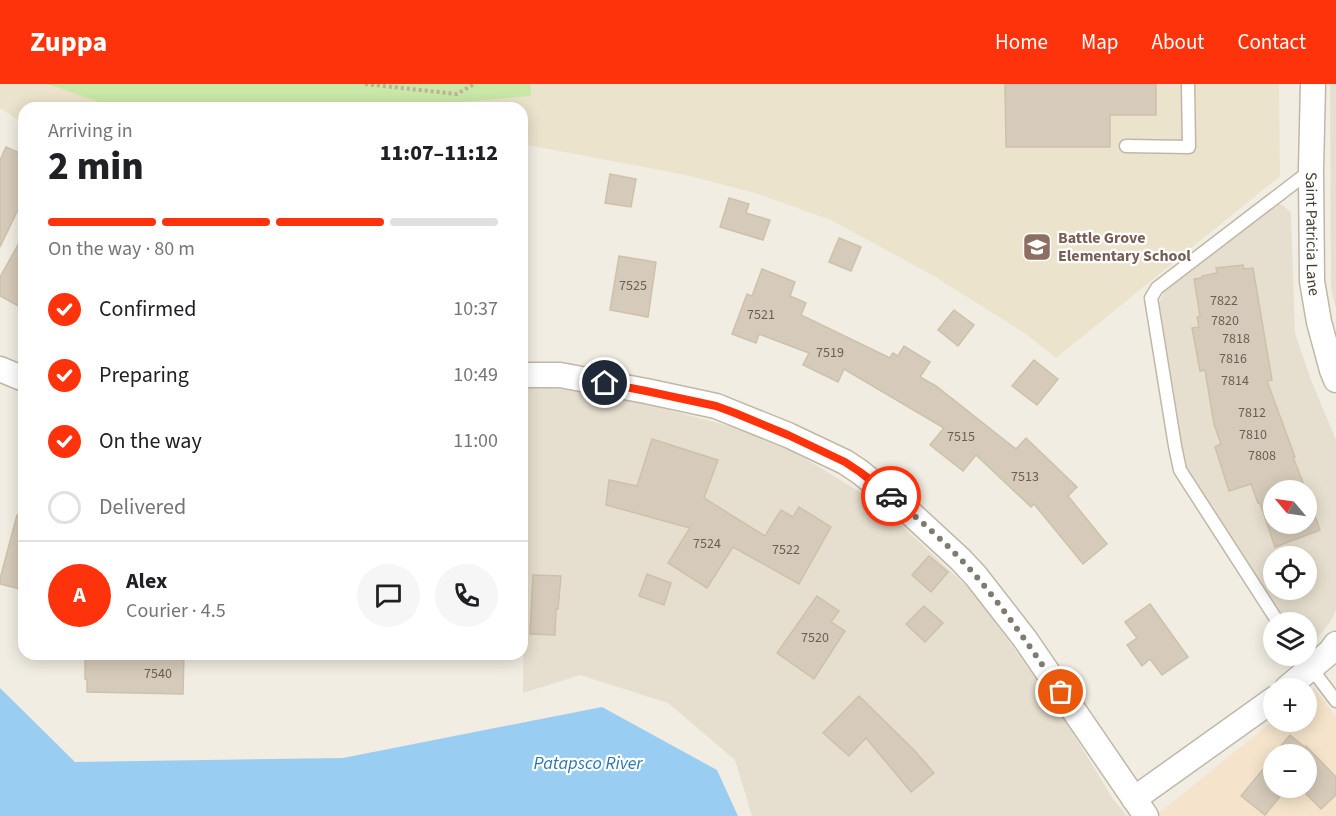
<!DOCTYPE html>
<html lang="en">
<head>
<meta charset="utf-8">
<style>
  :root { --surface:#fff; --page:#f6f6f6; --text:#202124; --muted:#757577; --line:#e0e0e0; --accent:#ff330b }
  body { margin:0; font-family:"Source Sans 3",sans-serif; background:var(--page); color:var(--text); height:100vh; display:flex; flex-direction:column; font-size:22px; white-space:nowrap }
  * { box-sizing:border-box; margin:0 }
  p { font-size:20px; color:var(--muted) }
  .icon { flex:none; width:33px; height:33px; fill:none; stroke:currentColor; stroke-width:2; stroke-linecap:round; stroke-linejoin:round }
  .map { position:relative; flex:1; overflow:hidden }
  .panel { position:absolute; left:18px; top:18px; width:510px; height:558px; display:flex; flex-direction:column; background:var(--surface); border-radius:18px; box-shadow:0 3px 15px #0003 }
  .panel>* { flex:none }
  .needle { width:39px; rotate:299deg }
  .tools { position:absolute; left:1263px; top:396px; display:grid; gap:12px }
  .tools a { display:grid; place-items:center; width:54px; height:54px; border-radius:50%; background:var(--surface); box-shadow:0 3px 15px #0003; font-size:30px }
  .pin { position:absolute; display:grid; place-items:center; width:51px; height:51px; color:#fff; margin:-26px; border:3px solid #fff; border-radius:50%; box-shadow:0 2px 6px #0007 }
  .courier { position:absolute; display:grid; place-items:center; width:60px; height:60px; margin:-30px; border:4px solid #ff330b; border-radius:50%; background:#fff; color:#222; box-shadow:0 2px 8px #0007 }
  .head em { font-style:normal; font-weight:800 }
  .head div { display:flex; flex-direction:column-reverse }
  .head { display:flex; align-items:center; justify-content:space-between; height:102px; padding:0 30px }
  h1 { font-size:39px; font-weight:800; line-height:45px }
  .bar { display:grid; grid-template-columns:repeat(4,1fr); gap:9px 6px; align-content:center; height:72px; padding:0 30px }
  .bar i { height:8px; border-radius:4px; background:var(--line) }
  .bar .selected { background:var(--accent) }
  .bar p { grid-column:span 4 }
  .line { display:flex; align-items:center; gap:15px; padding:0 30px; border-top:2px solid var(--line) }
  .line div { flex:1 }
  .round { display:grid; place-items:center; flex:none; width:63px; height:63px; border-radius:32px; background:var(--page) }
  ol { padding:0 30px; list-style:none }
  li { display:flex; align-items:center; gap:18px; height:66px }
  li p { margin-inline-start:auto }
  li .icon { padding:6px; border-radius:50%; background:var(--accent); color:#fff; stroke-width:4 }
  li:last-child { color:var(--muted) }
  li i { width:33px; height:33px; border:3px solid var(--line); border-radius:50% }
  header { display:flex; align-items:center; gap:36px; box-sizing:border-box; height:84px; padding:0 30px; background:var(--accent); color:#fff }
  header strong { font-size:28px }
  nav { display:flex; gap:33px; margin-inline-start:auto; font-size:21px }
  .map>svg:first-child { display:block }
</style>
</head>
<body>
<header>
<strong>Zuppa</strong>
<nav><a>Home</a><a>Map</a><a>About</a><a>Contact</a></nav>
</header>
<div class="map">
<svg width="1336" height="732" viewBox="0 0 1336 732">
  <rect width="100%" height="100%" fill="#f1ede2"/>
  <g fill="#e6dfcf" fill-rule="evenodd">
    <polygon points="1330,0 1336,0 1336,225 1331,204"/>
    <path d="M1274,118L1284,122L1291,129L1295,249L1311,296L1336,356V526L1330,538L1315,557L1307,561L1306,538H1285L1184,379L1181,371L1158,221L1165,206L1174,199ZM1274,406H1306V440H1274ZM1274,472H1306V506H1274Z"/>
    <polygon points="526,301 615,312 768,352 875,417 973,508 1058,625 1113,715 1127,732 752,732 735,676 668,619 580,591 523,609"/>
  </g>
  <path fill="#f5e4cb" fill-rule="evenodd" d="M1314,604L1336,632V732H1155L1273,637L1306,638L1307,610ZM1274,670H1306V704H1274Z"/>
  <polygon fill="#ebe3cb" points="0,0 1279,0 1280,92 1056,274 1026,250 932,191 831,136 755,109 686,91 522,60 522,24 24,24 24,40 0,24"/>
  <polygon fill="#cae8a8" points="48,0 531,0 531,12 392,24 116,24"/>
  <polygon fill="#9acdf2" points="0,604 75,678 343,674 602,623 717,686 738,732 0,732"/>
  <g fill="#d6cbba" stroke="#cec1aa" stroke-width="1.5">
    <polygon points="1005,0 1156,0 1156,31 1110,31 1110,63 1006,63"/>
    <polygon points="6,63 24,71 24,113 0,163 0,76"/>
    <polygon points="610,90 636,95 631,123 605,119"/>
    <polygon points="729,114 749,120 746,129 770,136 763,156 720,143"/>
    <polygon points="24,150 24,225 0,212 0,193"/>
    <polygon points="839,154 861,163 851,187 829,178"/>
    <polygon points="619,172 656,178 648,233 610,226"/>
    <polygon points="1243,181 1244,185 1253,184 1272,296 1267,297 1295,373 1293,373 1306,406 1274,406 1274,440 1306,440 1306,407 1320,446 1275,463 1260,419 1258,419 1251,400 1229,407 1215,363 1221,360 1214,340 1205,286 1200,287 1192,244 1199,243 1197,233 1200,232 1194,195 1202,194 1202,192 1217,189 1216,184"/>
    <polygon points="762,185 795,198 790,212 806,219 801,231 890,274 893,269 898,272 904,262 930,278 920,293 936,302 1016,365 1026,354 1077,403 1068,412 1107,460 1083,480 1034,420 1031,423 976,371 963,387 930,361 944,344 844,285 838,298 803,281 809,269 759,250 756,259 732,250 747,210 752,212"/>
    <polygon points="954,226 974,241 958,262 938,246"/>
    <polygon points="1034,276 1058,295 1037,321 1012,302"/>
    <polygon points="652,355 718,376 704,414 765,452 781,426 793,433 799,423 831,443 799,500 733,463 707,504 668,479 690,444 606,421 609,396 637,402"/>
    <polygon points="17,431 24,432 24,506 0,500 0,495"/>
    <polygon points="929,472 948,488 931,508 912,491"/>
    <polygon points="647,490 671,499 664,521 639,512"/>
    <polygon points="533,491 561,492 558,525 556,525 555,551 530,550"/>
    <polygon points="817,512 839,527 831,538 845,547 814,595 777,569"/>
    <polygon points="1150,520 1188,573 1162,591 1150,575 1142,582 1127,561 1137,554 1125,538"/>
    <polygon points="924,522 943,539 925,558 906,540"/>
    <polygon points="85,570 184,570 183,610 87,608 87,595 85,595"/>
    <polygon points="859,612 914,666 934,689 911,708 866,654 849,672 823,649"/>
    <polygon points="1290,651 1306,664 1306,662 1336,693 1336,711 1321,725 1306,710 1306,670 1274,670"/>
    <polygon points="1274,672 1274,704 1287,704 1265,731 1241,712"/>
  </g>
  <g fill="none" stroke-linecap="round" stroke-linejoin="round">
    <g stroke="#c0b8a7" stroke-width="15">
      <g id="service">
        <polyline points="1126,62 1189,63 1188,0"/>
        <polyline points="1278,538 1180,386 1175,362 1151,214 1157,204 1310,87"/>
        <polyline points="1302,572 1336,617"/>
      </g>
    </g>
    <g stroke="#c0b8a7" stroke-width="27">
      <g id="minor">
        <path id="s1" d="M1313,0L1311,86L1312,197L1319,238L1332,286L1336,296"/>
        <polyline points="0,285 24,295"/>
        <polyline points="522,291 560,291 646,307 716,322 788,351 845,378 860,388 907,426 960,475 976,492 1025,555 1146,732"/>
        <polyline points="1287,604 1330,568 1336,560"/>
        <polyline points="1134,715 1274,615"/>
      </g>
    </g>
    <polyline stroke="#bfb195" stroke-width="4" stroke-dasharray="3 3" stroke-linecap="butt" points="365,0 457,10 474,0"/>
    <use href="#service" stroke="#fff" stroke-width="12"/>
    <use href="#minor" stroke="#fff" stroke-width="24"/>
  </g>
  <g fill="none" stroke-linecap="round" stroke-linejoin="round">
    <path stroke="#807b70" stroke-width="6" stroke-dasharray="0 10.8" d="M891,412C921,437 951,463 976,492C1007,528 1034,569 1061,608"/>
    <polyline stroke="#ff330b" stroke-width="8" points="605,299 646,307 716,322 735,329 788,351 845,378 860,388 891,412"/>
  </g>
  <defs>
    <g id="school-square" transform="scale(1.5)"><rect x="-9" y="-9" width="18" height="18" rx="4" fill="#8d6e63" stroke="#fff"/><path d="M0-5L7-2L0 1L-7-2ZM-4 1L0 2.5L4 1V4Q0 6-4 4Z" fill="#fff"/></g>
  </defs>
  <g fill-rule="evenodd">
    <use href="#school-square" x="1037" y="163"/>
  </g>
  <g text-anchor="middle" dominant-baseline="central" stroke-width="4.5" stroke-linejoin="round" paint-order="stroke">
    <g font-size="14" fill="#686054">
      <text x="633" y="202">7525</text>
      <text x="1224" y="217">7822</text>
      <text x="761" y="231">7521</text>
      <text x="1225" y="237">7820</text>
      <text x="1236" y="255">7818</text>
      <text x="830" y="269">7519</text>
      <text x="1233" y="275">7816</text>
      <text x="1235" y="297">7814</text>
      <text x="1252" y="329">7812</text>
      <text x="1253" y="351">7810</text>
      <text x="961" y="353">7515</text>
      <text x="1262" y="372">7808</text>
      <text x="1025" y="393">7513</text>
      <text x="707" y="460">7524</text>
      <text x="786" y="466">7522</text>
      <text x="815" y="554">7520</text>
      <text x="158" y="590">7540</text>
    </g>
    <g font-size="16" fill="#433d32" stroke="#fff">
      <text stroke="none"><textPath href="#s1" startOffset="150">Saint Patricia Lane</textPath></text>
    </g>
    <g font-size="16" font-weight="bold" fill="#785e54" stroke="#fff" text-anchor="start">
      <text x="1058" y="154">Battle Grove<tspan x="1058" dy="18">Elementary School</tspan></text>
    </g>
    <g font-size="18" font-style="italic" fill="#2a76b0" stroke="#fff">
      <text x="588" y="679">Patapsco River</text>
    </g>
  </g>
</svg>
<div class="tools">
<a><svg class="needle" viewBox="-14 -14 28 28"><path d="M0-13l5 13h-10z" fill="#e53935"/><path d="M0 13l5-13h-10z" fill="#757577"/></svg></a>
<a><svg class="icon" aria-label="locate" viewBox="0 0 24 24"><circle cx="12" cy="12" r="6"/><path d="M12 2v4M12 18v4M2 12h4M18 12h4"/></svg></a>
<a><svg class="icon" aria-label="layers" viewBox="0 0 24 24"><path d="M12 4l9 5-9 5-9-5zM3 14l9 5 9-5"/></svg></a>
<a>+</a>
<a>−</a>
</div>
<div class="pin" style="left:1061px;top:608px;background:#ea580c"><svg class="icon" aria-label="bag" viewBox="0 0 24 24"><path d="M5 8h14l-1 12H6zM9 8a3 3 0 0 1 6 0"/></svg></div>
<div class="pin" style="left:605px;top:299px;background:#1f2937"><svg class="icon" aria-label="home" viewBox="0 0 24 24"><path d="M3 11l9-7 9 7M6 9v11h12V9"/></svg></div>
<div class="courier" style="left:891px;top:412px"><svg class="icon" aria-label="car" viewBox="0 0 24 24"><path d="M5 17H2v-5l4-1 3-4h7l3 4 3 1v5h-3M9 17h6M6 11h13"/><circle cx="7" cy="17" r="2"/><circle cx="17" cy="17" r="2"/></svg></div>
<section class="panel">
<div class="head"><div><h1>2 min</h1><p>Arriving in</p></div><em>11:07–11:12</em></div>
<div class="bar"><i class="selected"></i><i class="selected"></i><i class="selected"></i><i></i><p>On the way · 80 m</p></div>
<ol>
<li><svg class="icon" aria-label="check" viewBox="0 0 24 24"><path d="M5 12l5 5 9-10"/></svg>Confirmed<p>10:37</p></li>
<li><svg class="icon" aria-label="check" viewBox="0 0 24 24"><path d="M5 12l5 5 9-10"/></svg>Preparing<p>10:49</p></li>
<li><svg class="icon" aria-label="check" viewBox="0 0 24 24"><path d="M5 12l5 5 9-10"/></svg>On the way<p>11:00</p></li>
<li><i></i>Delivered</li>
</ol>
<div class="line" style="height:108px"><b class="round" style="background:var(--accent);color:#fff">A</b><div><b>Alex</b><p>Courier · 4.5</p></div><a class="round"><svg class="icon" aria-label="chat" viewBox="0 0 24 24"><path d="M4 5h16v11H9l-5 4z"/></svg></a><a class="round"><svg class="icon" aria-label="phone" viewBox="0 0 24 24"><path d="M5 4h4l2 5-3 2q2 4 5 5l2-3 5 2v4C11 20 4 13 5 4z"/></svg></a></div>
</section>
</div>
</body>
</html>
